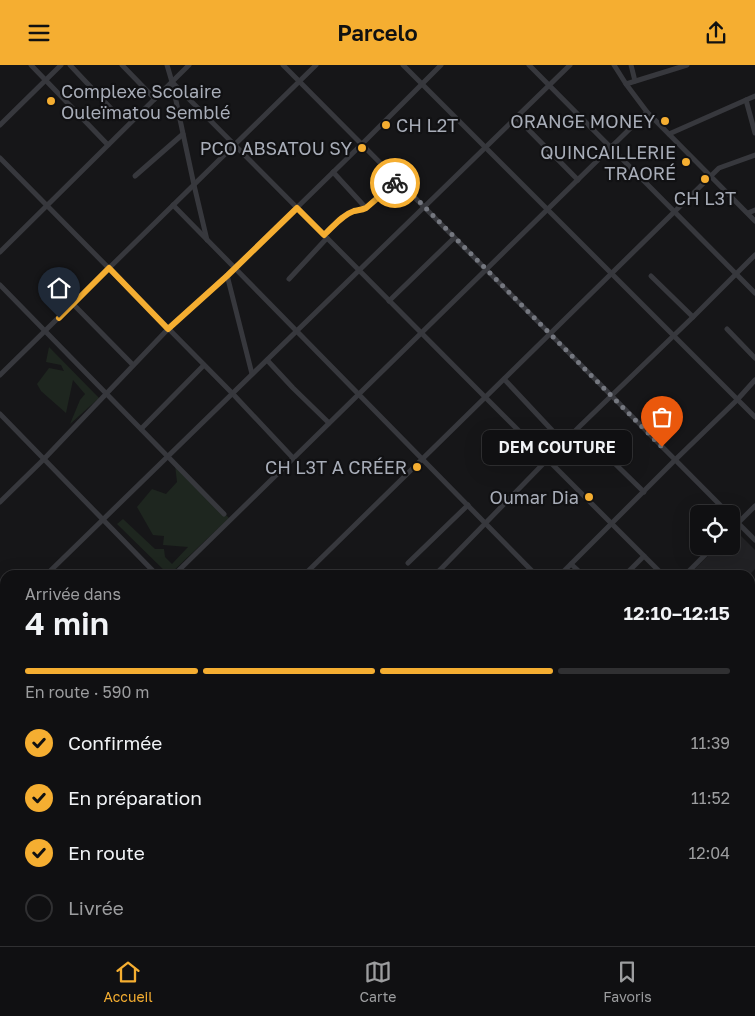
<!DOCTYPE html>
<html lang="fr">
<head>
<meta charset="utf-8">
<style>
  :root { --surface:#101012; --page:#19191b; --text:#f1f3f6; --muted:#9c9d9f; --line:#303032; --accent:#f5ae31 }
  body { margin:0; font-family:"Golos Text",sans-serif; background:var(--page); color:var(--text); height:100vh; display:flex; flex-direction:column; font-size:19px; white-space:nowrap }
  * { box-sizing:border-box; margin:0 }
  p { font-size:16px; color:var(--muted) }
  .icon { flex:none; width:28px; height:28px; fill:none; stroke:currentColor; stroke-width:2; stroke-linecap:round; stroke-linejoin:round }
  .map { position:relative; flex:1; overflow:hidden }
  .sheet { position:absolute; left:0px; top:505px; width:755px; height:376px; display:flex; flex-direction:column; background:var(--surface); border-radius:15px 15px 0 0; box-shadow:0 5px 20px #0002,0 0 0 1px var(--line) }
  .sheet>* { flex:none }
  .fabs { position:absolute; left:690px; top:440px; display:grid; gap:10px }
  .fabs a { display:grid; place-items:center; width:50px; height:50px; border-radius:8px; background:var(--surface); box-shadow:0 5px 20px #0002,0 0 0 1px var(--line); font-size:25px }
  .pin { position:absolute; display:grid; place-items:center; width:42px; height:42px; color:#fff; margin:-51px -21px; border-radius:50% 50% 50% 0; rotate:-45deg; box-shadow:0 0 5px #0007 }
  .pin .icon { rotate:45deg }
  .courier { position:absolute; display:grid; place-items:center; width:50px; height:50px; margin:-25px; border:4px solid #f5ae31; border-radius:50%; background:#fff; color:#222; box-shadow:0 1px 6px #0007 }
  .bubble { position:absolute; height:35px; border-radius:8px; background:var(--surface); box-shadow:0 5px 20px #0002,0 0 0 1px var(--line); font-size:16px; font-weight:600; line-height:35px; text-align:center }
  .summary em { font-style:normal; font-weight:600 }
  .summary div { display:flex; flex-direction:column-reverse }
  .summary { display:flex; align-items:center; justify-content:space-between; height:85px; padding:0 25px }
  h1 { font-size:32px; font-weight:600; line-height:38px }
  .bar { display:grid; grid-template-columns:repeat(4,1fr); gap:8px 5px; align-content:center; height:60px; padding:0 25px }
  .bar i { height:6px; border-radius:4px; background:var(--line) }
  .bar .on { background:var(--accent) }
  .bar p { grid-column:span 4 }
  ol { padding:0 25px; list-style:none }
  li { display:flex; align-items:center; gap:15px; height:55px }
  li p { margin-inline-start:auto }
  li .icon { padding:5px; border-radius:50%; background:var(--accent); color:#111; stroke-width:4 }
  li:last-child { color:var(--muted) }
  li i { width:28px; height:28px; border:2px solid var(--line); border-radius:50% }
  header { display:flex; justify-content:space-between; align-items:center; height:65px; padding:0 25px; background:var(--accent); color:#111; font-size:22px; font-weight:600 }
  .tab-bar { display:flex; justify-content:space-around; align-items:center; height:70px; border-top:1px solid var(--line); background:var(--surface); font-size:14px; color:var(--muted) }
  .tab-bar a { display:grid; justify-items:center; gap:2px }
  .tab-bar .on { color:var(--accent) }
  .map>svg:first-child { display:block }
</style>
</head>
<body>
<header><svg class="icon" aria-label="menu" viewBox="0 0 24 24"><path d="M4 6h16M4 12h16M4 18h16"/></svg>Parcelo<svg class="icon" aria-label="share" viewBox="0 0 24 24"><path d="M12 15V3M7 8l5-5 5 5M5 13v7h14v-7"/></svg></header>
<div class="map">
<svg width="755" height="881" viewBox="0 0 755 881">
  <rect width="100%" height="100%" fill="#161618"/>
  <polygon fill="#222225" points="735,465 755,485 755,504 749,510 689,510 718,481 731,481 731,468"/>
  <g fill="#1e261f">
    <polygon points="49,282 99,333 70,359 80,335 85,329 73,315 66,348 41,326 37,319 49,303 64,306 61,300 46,297"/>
    <polygon points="175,400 229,453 169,510 117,459 123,454 155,484 164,484 165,492 172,499 188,482 163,480 164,471 153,470 137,442 152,424 166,429 177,417"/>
  </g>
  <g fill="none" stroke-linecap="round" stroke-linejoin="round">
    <g stroke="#37383d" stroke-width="5">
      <polyline points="31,0 108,80"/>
      <polyline points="70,0 119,52"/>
      <polyline points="122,0 155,34"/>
      <polyline points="167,0 172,17 194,120 207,175"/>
      <polyline points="283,0 729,449"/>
      <polyline points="403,0 755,352"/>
      <polyline points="529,0 755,228"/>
      <polyline points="614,0 626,19 647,47 755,156"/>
      <polyline points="631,0 635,16"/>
      <polyline points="172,17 485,332 663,510"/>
      <polyline points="626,19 687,0"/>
      <polyline points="746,35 755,68"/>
      <polyline points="516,52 578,115"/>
      <polyline points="0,60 61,0"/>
      <polyline points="669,69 755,31"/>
      <polyline points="0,93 232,328 293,393"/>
      <polyline points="333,107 366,143"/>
      <polyline points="135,111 183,69"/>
      <polyline points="173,140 536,510"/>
      <polyline points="748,148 755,145"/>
      <path d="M324,170C333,162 342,150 354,146C358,145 362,145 366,143L397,115"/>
      <polyline points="0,187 189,0"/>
      <polyline points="227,210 252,309"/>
      <polyline points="651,211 693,252"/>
      <polyline points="289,214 327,173"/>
      <polyline points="0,220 224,449"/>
      <polyline points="389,236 454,173"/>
      <polyline points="73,239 133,300"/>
      <polyline points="727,264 755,293"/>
      <polyline points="267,295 293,323 329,358"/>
      <polyline points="0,310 316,0"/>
      <polyline points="504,314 564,378"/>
      <polyline points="0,349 157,510"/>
      <polyline points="141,364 204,300"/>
      <polyline points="601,385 644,427"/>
      <polyline points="0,437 44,394 168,264 235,203 362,79 441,0"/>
      <polyline points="731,451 755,475"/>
      <polyline points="731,465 755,441"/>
      <polyline points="408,498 468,440"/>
      <polyline points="571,499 583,510"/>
      <polyline points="46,510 570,0"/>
      <polyline points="174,510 647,47"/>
      <polyline points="304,510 719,103 755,90"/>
      <polyline points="435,510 579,362 693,252 755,190"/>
      <polyline points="560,510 675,395 737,335 755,315"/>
      <polyline points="625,510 644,491"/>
      <polyline points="685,510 714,481"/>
      <polyline points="0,555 5,550"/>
      <polyline points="750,574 755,568"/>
      <polyline points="750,596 755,601"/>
      <polyline points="0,680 5,675"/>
      <polyline points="750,699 755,694"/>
      <polyline points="750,721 755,726"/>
      <polyline points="750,825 755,820"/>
      <polyline points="0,837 5,833"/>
      <polyline points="750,847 755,852"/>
      <polyline points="200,876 205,881"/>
      <polyline points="275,876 280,881"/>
      <polyline points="395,876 396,881"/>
      <polyline points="523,876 527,881"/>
      <polyline points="655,876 660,881"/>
      <polyline points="722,879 724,876"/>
      <polyline points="85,881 89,876"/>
      <polyline points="210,881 214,876"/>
      <polyline points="319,881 324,876"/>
      <polyline points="410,881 409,880 413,876"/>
      <polyline points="450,881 454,876"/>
      <polyline points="568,881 573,876"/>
      <polyline points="694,881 699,876"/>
    </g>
  </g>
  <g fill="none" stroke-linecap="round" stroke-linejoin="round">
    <polyline stroke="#757880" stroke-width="5" stroke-dasharray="0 9" points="395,118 398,115 662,382"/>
    <path stroke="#f5ae31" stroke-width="6" d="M59,253L109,203L168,264L228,210L297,143L324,170C333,162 342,150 354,146C358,145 362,145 366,143L395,118"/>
  </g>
  <g fill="#f5ae31" stroke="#111113" stroke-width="2">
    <circle cx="51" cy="36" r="5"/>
    <circle cx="665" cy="56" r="5"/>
    <circle cx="386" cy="60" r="5"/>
    <circle cx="362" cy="83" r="5"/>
    <circle cx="686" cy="97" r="5"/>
    <circle cx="705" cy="114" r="5"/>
    <circle cx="417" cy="402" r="5"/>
    <circle cx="589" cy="432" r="5"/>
  </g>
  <g text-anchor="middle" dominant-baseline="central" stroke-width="4.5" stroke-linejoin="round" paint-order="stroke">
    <g font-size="18" fill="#a8adb8" stroke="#111113" text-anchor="end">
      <text x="61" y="26" text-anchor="start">Complexe Scolaire<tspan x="61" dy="21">Ouleïmatou Semblé</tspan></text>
      <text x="655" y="56">ORANGE MONEY</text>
      <text x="396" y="60" text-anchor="start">CH L2T</text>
      <text x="352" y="83">PCO ABSATOU SY</text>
      <text x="676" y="87">QUINCAILLERIE<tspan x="676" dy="21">TRAORÉ</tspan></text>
      <text x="705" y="133" text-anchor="middle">CH L3T</text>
      <text x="407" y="402">CH L3T A CRÉER</text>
      <text x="579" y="432">Oumar Dia</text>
    </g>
  </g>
</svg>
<div class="fabs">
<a><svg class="icon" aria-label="locate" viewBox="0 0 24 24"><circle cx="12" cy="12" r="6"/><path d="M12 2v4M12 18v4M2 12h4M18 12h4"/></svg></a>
</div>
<div class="pin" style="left:662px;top:382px;background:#ea580c"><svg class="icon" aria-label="bag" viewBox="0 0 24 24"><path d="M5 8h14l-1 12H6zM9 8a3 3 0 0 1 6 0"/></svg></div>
<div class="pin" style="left:59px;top:253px;background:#1f2937"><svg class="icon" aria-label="home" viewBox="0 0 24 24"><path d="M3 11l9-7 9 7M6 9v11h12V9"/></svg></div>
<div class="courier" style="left:395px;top:118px"><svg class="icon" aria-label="bike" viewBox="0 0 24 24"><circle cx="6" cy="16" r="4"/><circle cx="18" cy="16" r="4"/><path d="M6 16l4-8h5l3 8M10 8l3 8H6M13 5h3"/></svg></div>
<div class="bubble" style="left:482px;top:365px;width:150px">DEM COUTURE</div>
<section class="sheet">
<div class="summary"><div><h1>4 min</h1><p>Arrivée dans</p></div><em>12:10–12:15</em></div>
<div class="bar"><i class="on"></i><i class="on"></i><i class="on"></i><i></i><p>En route · 590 m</p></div>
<ol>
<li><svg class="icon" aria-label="check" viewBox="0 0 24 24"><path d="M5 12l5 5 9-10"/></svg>Confirmée<p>11:39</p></li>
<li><svg class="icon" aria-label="check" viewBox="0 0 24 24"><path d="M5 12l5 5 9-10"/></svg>En préparation<p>11:52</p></li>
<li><svg class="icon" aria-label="check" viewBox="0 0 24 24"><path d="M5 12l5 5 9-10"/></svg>En route<p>12:04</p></li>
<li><i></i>Livrée</li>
</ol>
</section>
</div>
<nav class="tab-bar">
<a class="on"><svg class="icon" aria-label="home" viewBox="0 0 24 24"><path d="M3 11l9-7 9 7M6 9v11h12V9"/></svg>Accueil</a>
<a><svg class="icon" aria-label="map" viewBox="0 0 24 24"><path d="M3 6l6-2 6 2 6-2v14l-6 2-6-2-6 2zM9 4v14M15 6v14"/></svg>Carte</a>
<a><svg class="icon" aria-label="saved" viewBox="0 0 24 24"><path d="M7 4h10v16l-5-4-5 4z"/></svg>Favoris</a>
</nav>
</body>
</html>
